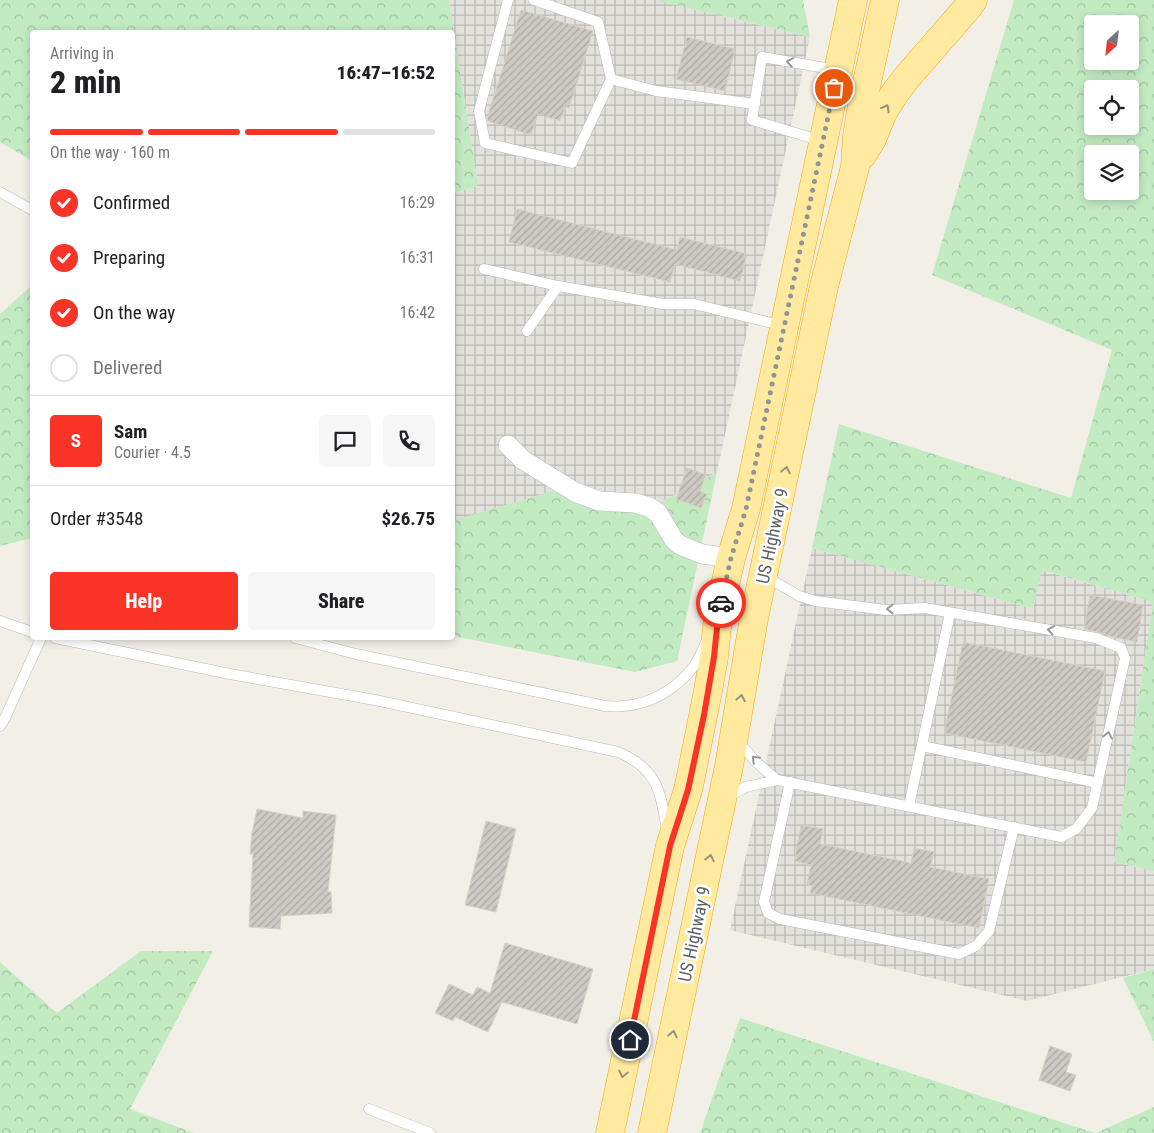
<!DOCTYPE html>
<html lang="en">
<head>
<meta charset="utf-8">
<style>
  :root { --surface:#fff; --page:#f6f6f6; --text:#202124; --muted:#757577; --line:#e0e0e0; --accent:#f93325 }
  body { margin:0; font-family:"Roboto Condensed",sans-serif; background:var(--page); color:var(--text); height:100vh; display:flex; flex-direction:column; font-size:19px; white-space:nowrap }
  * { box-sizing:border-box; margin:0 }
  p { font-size:16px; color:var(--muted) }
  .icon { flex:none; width:28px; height:28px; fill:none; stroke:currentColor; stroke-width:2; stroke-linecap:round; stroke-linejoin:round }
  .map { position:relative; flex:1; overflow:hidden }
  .side { position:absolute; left:30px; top:30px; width:425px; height:610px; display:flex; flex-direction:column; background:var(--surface); border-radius:5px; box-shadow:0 2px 8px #0003 }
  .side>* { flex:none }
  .needle { width:32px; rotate:207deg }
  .fabs { position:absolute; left:1084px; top:15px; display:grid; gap:10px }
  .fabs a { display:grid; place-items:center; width:55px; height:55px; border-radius:5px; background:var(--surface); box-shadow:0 2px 8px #0003; font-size:25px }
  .pin { position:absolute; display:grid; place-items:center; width:42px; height:42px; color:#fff; margin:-21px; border:2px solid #fff; border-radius:50%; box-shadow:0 1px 5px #0007 }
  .courier { position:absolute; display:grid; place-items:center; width:50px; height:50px; margin:-25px; border:4px solid #f93325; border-radius:50%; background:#fff; color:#222; box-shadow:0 1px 6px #0007 }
  .summary em { font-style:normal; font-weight:800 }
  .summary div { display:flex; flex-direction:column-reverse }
  .summary { display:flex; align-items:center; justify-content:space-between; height:85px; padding:0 20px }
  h1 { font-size:32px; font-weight:800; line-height:38px }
  .bar { display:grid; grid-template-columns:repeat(4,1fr); gap:8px 5px; align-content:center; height:60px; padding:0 20px }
  .bar i { height:6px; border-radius:4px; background:var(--line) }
  .bar .selected { background:var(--accent) }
  .bar p { grid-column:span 4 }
  .line { display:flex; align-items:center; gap:12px; padding:0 20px; border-top:1px solid var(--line) }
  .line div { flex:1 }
  .round { display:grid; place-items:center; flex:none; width:52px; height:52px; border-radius:5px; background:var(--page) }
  ol { padding:0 20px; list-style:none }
  li { display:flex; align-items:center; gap:15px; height:55px }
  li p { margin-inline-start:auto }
  li .icon { padding:5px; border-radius:50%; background:var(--accent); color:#fff; stroke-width:4 }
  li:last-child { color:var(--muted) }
  li i { width:28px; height:28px; border:2px solid var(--line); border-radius:50% }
  .primary-button { display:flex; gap:10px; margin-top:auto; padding:10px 20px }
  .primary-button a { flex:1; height:58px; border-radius:5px; background:var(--accent); color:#fff; font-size:20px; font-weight:800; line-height:58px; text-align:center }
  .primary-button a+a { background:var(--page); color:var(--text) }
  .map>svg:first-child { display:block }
</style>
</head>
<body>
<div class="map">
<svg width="1154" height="1133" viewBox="0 0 1154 1133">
  <defs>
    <pattern id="industrial-grid" width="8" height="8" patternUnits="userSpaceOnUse" patternTransform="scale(1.25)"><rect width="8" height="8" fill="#e2e1db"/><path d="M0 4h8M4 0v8" fill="none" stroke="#babab6"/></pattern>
    <pattern id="forest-crowns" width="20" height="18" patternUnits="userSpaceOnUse" patternTransform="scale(1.25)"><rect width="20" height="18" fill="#c2ebc2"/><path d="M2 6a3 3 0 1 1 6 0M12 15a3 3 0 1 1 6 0" fill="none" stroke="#a1c2a2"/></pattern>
    <pattern id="building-hatch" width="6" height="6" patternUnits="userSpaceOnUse" patternTransform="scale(1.25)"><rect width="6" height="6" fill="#cdcac4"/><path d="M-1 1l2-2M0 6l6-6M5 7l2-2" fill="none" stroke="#aaa8a3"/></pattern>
  </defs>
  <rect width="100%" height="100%" fill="#f2efe7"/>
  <g fill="url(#industrial-grid)">
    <polygon points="449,0 655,0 810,37 717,472 652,507 569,486 454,521 455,432 452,422 453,193 478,186"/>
    <polygon points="812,548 1033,609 1041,570 1153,602 1114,862 1154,871 1154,969 1027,1001 730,930"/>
  </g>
  <g fill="url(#forest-crowns)" fill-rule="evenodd">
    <polygon points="0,0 449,0 478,186 453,193 452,32 32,32 32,161 0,142"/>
    <polygon points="655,0 803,0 810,37"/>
    <path d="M1014,0H1154V871L1114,862L1153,602L1042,570L1033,609L812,548L839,424L1071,498L1112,350L932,275ZM1092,24H1130V61H1092ZM1092,89H1130V126H1092ZM1092,154H1130V191H1092Z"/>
    <polygon points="32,285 32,538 0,546 0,314"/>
    <polygon points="452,422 455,432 455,520 569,486 652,507 717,472 677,661 635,672 453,636"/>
    <polygon points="141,951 213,951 130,1109 194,1133 0,1133 0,962 57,1013"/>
    <polygon points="1154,969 1154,1042 1123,978"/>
    <polygon points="740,1018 1095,1133 700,1133"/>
    <polygon points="1154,1107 1154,1133 1096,1133"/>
  </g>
  <g fill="url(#building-hatch)" stroke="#d7d1c4">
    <polygon points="521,10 593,31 569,108 565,107 560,121 538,114 531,135 488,121 487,118"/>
    <polygon points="687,37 735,49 725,91 676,79"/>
    <polygon points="517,209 677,250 680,237 747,254 740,281 675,264 670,282 509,242"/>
    <polygon points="687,468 706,475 700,491 707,494 701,508 676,499"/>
    <polygon points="1090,595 1143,605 1137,642 1112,637 1098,632 1084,629"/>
    <polygon points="963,642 1105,671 1086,762 944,733"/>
    <polygon points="257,809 303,818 303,811 336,815 328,892 331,892 332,913 281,916 280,929 249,927 253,854 250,854 252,833"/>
    <polygon points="486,821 516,829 496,912 465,905"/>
    <polygon points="801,825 823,829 820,844 911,863 914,848 934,852 930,867 989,879 979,928 810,893 812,886 807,884 811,865 794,861"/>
    <polygon points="505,943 593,969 577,1024 502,1002 488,1032 455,1017 453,1021 435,1013 449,984 473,995 477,987 490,993"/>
    <polygon points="1050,1046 1072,1054 1066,1072 1076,1075 1070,1091 1039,1080"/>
  </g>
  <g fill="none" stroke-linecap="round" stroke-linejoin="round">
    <g stroke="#b7babf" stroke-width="11">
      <g id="service">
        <polyline points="508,0 479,111 485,143 572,163 611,79 598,22 534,0"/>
        <polyline points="611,79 656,91 755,104"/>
        <polyline points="822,141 752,120 762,57 837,70"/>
        <polyline points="0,192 32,210"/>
        <polyline points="484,269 558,286 663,304 694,304 784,326"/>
        <polyline points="527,331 558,286"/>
        <polyline points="0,621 32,632"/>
        <path d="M55,638L230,674L375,700L618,752C658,769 660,791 667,830"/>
        <path d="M295,638L356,654L605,706C611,706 618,707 624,706C652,704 680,687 696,663C700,657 703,649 706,642"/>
        <polyline points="0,726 5,718 41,638"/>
        <polyline points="737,740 755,761 777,780"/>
        <polyline points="922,746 1098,783"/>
        <polyline points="790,782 764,902 768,913 780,919 959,954 976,946 989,931 1014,827"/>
        <polyline points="725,798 746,787 777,780 1061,837 1076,829 1092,808 1125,658 1121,648 1096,638 925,608 886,610 815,601 799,596 765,576"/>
        <polyline points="909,806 950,613"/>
        <polyline points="369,1109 430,1133"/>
      </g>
    </g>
    <g stroke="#b7babf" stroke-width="20">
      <polyline id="minor" points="508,445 523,460 575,492 599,501 635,503 649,507 658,513 674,540 680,545 702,554 731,558"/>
    </g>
    <g stroke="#f9a800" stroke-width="29">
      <g id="trunk">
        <polyline points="862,155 872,139 883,112 895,93 908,76 969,6 973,0"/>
        <polyline points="610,1133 670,846 688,790 692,771 707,696 714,657 718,617 731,558 746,509 853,0"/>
        <polyline points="652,1133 729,766 754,618 824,286 855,167 857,136 862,105 885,0"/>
      </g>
    </g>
    <use href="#service" stroke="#fff" stroke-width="10"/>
    <use href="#minor" stroke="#fff" stroke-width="19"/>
    <use href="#trunk" stroke="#ffeaa0" stroke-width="28"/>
  </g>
  <defs><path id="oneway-chevron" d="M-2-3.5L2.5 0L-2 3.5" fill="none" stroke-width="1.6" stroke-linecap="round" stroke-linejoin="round" transform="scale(1.25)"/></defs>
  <g stroke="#969a9e">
    <use href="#oneway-chevron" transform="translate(790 62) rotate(-170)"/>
    <use href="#oneway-chevron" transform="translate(890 609) rotate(-180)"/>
    <use href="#oneway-chevron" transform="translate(1051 630) rotate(-170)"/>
    <use href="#oneway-chevron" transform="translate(1108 735) rotate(-78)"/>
    <use href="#oneway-chevron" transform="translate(755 759) rotate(-135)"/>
  </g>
  <g stroke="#96927c">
    <use href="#oneway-chevron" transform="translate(886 108) rotate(-61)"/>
    <use href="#oneway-chevron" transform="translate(786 470) rotate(-78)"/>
    <use href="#oneway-chevron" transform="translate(741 698) rotate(-80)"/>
    <use href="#oneway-chevron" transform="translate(710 858) rotate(-78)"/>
    <use href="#oneway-chevron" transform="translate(673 1034) rotate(-78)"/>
    <use href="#oneway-chevron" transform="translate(623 1074) rotate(102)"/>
  </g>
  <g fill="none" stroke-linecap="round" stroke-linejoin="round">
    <polyline stroke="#929495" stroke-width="5" stroke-dasharray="0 9" points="721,603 731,558 746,509 834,88"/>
    <polyline stroke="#f93325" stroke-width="6" points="630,1040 670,846 688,790 704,715 714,657 718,618 721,603"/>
  </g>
  <g text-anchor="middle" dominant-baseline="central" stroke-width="5" stroke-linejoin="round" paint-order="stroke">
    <g font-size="18" fill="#5e6369" stroke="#fff">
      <text transform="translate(772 536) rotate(-78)">US Highway 9</text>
      <text transform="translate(694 934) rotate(-78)">US Highway 9</text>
    </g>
  </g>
</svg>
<div class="fabs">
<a><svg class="needle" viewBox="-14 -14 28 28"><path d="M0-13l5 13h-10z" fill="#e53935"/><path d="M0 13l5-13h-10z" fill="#757577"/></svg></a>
<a><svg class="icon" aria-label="locate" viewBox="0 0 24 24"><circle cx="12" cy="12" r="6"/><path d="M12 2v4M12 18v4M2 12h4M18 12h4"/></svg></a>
<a><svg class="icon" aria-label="layers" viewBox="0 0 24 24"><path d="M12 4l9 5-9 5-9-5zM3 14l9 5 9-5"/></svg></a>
</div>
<div class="pin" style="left:834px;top:88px;background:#ea580c"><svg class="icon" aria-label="bag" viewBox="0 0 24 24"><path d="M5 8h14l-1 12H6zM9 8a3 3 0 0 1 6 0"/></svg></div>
<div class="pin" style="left:630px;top:1040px;background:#1f2937"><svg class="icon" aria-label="home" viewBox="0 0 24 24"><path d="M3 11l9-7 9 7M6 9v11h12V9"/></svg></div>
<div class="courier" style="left:721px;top:603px"><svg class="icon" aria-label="car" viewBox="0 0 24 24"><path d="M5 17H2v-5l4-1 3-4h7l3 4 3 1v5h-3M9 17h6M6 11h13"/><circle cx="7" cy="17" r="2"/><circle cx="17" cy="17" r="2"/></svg></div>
<section class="side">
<div class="summary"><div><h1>2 min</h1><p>Arriving in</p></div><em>16:47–16:52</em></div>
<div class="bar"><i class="selected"></i><i class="selected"></i><i class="selected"></i><i></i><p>On the way · 160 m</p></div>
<ol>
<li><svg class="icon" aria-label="check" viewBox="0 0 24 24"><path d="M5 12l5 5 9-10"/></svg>Confirmed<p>16:29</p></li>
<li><svg class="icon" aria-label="check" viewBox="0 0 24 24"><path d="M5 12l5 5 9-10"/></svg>Preparing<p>16:31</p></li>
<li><svg class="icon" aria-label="check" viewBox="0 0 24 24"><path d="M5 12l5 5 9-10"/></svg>On the way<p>16:42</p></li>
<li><i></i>Delivered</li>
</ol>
<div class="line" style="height:90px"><b class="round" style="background:var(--accent);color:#fff">S</b><div><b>Sam</b><p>Courier · 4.5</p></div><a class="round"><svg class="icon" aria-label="chat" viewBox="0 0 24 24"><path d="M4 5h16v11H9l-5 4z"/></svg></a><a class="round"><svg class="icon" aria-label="phone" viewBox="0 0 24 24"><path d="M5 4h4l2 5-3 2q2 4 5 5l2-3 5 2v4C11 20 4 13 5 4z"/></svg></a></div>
<div class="line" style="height:65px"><div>Order #3548</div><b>$26.75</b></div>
<div class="primary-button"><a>Help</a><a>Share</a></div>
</section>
</div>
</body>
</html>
